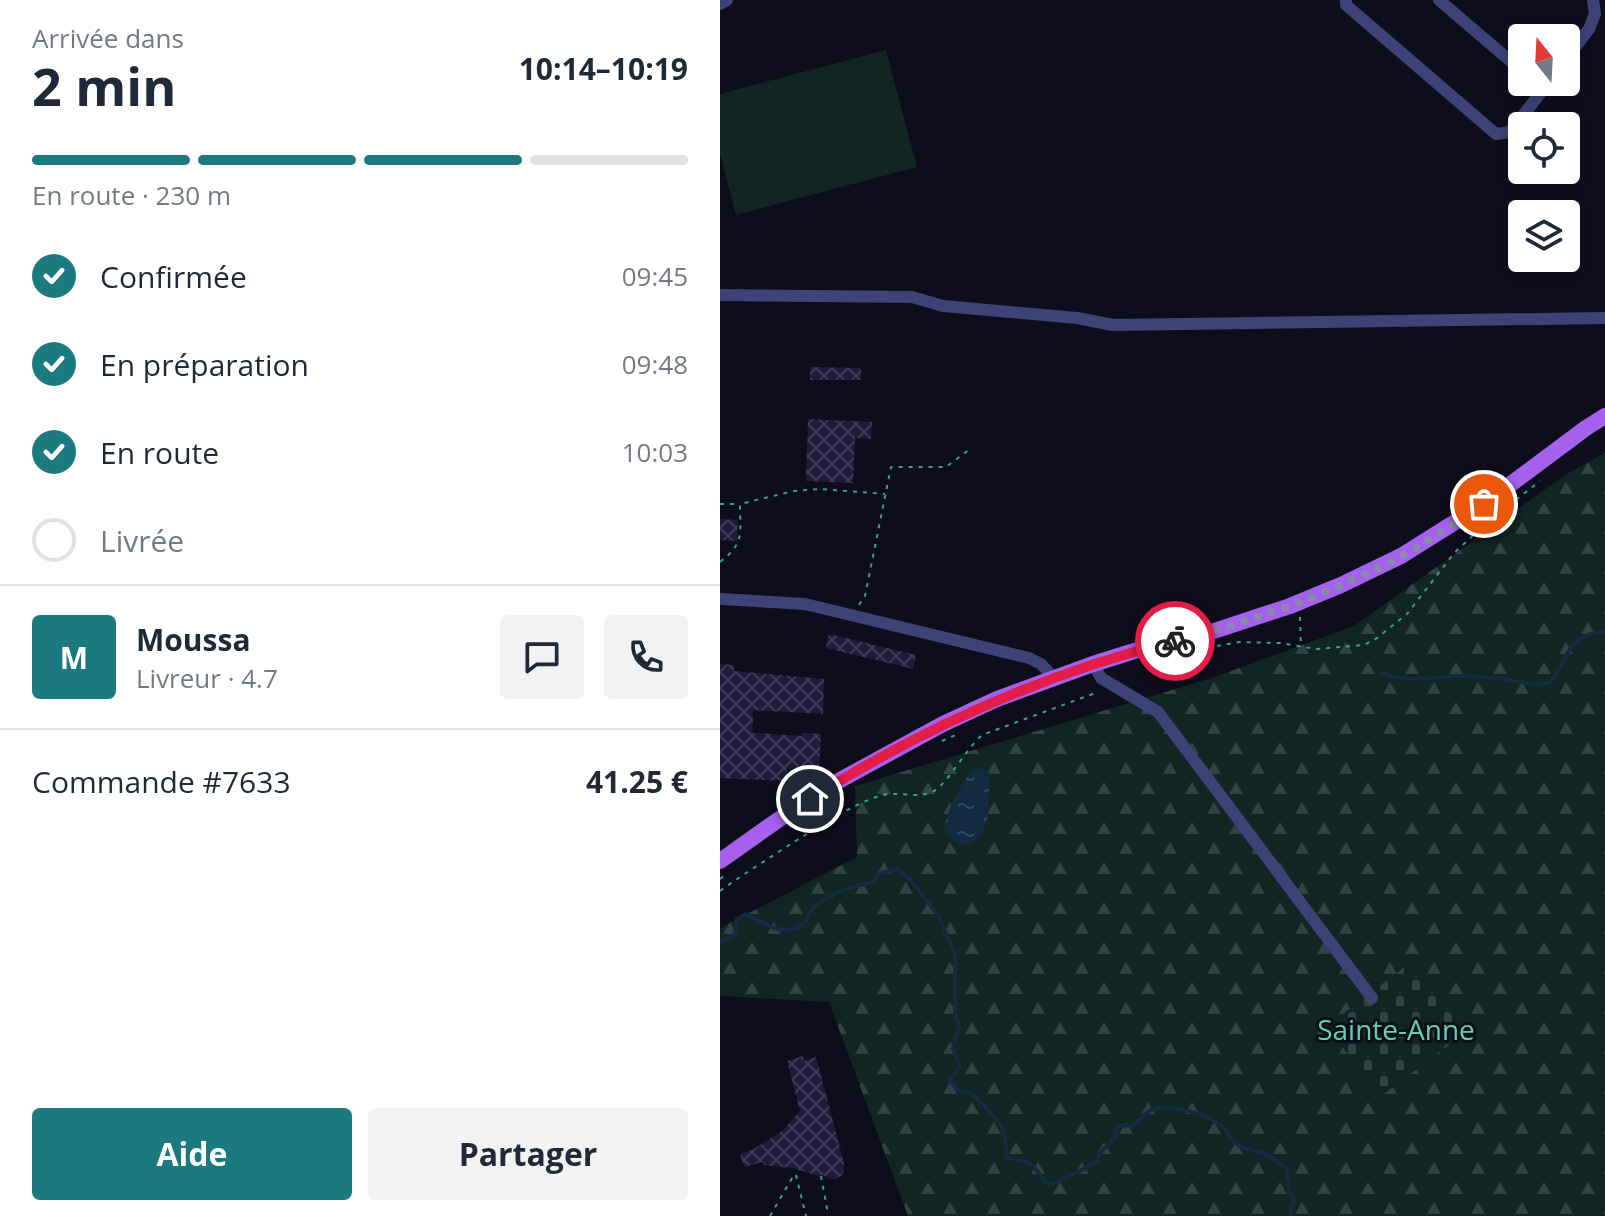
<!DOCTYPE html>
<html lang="fr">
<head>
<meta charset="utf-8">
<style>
  :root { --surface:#fff; --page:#f2f2f3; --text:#1f2937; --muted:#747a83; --line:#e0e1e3; --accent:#1b7a7f }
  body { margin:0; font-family:"Open Sans",sans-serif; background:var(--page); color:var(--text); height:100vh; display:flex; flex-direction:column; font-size:30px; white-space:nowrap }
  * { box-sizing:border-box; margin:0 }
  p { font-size:26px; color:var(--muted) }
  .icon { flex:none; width:44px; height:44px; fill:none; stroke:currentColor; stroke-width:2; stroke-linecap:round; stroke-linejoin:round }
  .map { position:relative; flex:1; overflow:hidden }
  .panel { display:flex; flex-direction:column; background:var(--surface); width:720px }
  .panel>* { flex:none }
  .needle { width:52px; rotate:342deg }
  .controls { position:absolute; left:788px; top:24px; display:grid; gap:16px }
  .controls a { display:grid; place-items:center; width:72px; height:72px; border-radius:8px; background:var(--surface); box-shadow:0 4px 12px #0003; font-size:40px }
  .pin { position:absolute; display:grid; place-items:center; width:68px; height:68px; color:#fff; margin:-34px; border:4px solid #fff; border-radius:50%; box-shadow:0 2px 8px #0007 }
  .courier { position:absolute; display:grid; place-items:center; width:80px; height:80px; margin:-40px; border:6px solid #e11d48; border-radius:50%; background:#fff; color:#222; box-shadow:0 2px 10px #0007 }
  .headline em { font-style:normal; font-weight:700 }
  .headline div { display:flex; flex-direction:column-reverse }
  .headline { display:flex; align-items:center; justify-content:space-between; height:136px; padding:0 32px }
  h1 { font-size:52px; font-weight:700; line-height:60px }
  .bar { display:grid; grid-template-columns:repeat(4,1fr); gap:12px 8px; align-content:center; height:96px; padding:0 32px }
  .bar i { height:10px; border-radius:6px; background:var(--line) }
  .bar .on { background:var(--accent) }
  .bar p { grid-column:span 4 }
  .line { display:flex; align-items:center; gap:20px; padding:0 32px; border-top:2px solid var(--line) }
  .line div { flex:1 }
  .round { display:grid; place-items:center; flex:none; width:84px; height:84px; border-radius:8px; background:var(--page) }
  ol { padding:0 32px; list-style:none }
  li { display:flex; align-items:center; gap:24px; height:88px }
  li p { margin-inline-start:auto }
  li .icon { padding:8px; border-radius:50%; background:var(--accent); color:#fff; stroke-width:4 }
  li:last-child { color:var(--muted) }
  li i { width:44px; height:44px; border:4px solid var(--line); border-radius:50% }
  .action { display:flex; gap:16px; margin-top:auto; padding:16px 32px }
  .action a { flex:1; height:92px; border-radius:8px; background:var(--accent); color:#fff; font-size:32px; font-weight:700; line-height:92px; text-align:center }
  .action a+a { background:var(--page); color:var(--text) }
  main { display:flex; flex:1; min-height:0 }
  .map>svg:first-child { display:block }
</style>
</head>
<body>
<main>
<section class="panel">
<div class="headline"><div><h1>2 min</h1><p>Arrivée dans</p></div><em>10:14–10:19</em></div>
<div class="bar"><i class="on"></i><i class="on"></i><i class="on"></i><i></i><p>En route · 230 m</p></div>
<ol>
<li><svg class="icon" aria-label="check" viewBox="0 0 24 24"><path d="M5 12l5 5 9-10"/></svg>Confirmée<p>09:45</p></li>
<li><svg class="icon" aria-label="check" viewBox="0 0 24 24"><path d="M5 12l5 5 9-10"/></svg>En préparation<p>09:48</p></li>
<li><svg class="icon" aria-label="check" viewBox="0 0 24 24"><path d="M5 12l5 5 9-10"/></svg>En route<p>10:03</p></li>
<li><i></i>Livrée</li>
</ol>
<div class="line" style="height:144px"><b class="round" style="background:var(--accent);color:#fff">M</b><div><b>Moussa</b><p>Livreur · 4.7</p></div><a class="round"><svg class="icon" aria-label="chat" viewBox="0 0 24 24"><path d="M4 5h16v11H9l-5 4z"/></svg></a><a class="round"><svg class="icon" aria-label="phone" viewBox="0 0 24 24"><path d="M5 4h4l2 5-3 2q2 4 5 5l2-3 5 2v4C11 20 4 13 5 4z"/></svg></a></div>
<div class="line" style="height:104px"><div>Commande #7633</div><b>41.25 €</b></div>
<div class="action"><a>Aide</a><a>Partager</a></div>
</section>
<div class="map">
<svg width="885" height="1216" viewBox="0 0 885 1216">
  <defs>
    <pattern id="forest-firs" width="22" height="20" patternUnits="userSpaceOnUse" patternTransform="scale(2)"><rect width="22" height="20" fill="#112522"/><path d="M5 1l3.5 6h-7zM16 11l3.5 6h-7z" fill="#324343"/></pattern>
    <pattern id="cemetery-stones" width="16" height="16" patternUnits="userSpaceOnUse" patternTransform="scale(2)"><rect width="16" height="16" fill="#112522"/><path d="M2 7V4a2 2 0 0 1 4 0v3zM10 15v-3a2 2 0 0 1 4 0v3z" fill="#324343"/></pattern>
    <pattern id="water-ripples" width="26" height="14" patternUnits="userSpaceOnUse" patternTransform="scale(2)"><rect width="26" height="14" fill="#122b40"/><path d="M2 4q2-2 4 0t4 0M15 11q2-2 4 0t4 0" fill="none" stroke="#33495c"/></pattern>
    <pattern id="building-cross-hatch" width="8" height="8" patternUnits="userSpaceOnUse" patternTransform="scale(2)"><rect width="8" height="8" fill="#1e1b3b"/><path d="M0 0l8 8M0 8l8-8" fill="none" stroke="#3e3b58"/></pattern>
  </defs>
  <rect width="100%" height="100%" fill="#0e0d1c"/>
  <polygon fill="#112522" points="166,50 197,167 16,215 0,154 0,94"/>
  <polygon fill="url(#forest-firs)" points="885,453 885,1216 188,1216 109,1002 0,996 0,928 137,857 135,786 495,677 634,626 845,475"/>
  <polygon fill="url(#cemetery-stones)" points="691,962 745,1033 660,1097 607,1026"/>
  <path fill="url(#water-ripples)" d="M254,767L270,772C267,793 275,834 250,843C237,848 231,839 224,829C229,805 240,787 254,767Z"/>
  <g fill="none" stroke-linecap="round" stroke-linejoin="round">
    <g stroke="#122b40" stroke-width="4">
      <path d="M662,673C692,684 714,676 744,676C755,676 765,678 776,678C791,679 820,689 832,681C847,655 852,633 885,632"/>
      <path d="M0,942L15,935L17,919L26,914C43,923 68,940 85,922C89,917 89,911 95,906C114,891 130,887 153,882L159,874L177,869L188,877L218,915L235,954V1013L239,1027L233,1048L240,1066L230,1081L240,1091L252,1093C274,1117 288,1123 286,1157C293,1160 301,1160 308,1163C317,1167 321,1178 329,1185L360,1171L377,1161L380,1153L395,1138L397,1127L401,1125L413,1126C420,1121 423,1114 431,1110C448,1102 488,1115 502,1126C508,1131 511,1141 518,1145C524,1149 529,1149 535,1151C547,1154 558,1161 567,1169L568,1187L574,1201L570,1212L572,1216"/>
    </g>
  </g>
  <g fill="url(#building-cross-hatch)">
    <polygon points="90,367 141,368 141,380 90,380"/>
    <polygon points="88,419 152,422 151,439 135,438 133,483 86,481"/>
    <polygon points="0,519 18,520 17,541 0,540"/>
    <polygon points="109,634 196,655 193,669 106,648"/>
    <polygon points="0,664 15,665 14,671 104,679 103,714 33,710 33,733 83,736 83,733 101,734 99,771 67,769 67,781 0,778"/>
    <polygon points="83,1056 84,1061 96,1057 124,1163 124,1170 122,1175 116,1179 110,1179 103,1175 99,1176 72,1168 44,1165 43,1162 24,1167 20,1154 34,1149 62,1131 80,1111 67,1061"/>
  </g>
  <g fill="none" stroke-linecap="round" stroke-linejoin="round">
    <g stroke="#39a28e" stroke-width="2" stroke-dasharray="4 6" stroke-linecap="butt">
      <polyline points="0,504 19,504"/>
      <path d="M0,562C25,543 20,533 20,504L74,491L100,489L165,494"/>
      <polyline points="139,605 145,596 171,467 226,467 250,449"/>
      <polyline points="580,617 581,646"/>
      <polyline points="497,646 520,642 560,643 596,649 644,645 657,638 687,614 735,552 770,520 820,481"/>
      <polyline points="222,741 238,734"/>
      <polyline points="0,879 6,874"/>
      <path d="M0,891C25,873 51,857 77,840C103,824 130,806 159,796C176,790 199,800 214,791C226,785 247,748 262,735L378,692"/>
      <polyline points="76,1175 86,1216"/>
      <polyline points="101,1176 108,1214"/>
      <polyline points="50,1216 75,1173"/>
    </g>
    <g stroke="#3d4376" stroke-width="12">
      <polyline points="626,0 626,5 776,134 790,132 829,82"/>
      <polyline points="719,0 802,71"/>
      <polyline points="0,4 7,0"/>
      <polyline points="846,59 869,29 875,14 873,0"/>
      <polyline points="0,295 192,297 223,306 357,318 393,325 885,318"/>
      <polyline points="0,599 85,604 309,658 321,664 333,677"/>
      <polyline points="373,664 381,678 438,712 652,998"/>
    </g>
    <polyline stroke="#a660ee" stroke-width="16" points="0,861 58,820 122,779 223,724 277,699 373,664 424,648 488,633 570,606 621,585 681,556 764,504 866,428 885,416"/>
  </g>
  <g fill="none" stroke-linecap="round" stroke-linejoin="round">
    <path stroke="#8b8aac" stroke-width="8" stroke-dasharray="0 14.4" d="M455,641C532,622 609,594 680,557C709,541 736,522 764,504"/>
    <path stroke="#e11d48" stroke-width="10" d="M90,799C203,728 325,673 455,641"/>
  </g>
  <g text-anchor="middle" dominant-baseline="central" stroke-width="6" stroke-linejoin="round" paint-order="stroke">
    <g font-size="28" fill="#62d1a7" stroke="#0e0d1c">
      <text x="676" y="1029">Sainte-Anne</text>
    </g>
  </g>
</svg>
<div class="controls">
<a><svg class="needle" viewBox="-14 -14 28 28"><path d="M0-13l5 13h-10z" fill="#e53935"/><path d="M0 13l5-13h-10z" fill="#747a83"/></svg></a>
<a><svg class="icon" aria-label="locate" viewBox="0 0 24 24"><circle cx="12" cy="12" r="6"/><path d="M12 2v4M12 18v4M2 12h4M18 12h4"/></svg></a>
<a><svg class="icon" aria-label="layers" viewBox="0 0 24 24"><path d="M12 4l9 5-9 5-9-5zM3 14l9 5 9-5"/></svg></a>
</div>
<div class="pin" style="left:764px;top:504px;background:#ea580c"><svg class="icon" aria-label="bag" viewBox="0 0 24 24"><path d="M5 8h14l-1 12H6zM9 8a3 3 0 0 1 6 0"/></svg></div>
<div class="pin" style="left:90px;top:799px;background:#1f2937"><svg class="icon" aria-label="home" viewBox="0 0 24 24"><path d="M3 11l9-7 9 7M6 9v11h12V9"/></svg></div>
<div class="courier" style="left:455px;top:641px"><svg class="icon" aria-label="bike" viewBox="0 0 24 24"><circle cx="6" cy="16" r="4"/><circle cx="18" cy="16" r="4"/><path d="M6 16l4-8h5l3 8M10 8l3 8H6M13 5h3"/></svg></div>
</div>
</main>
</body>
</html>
